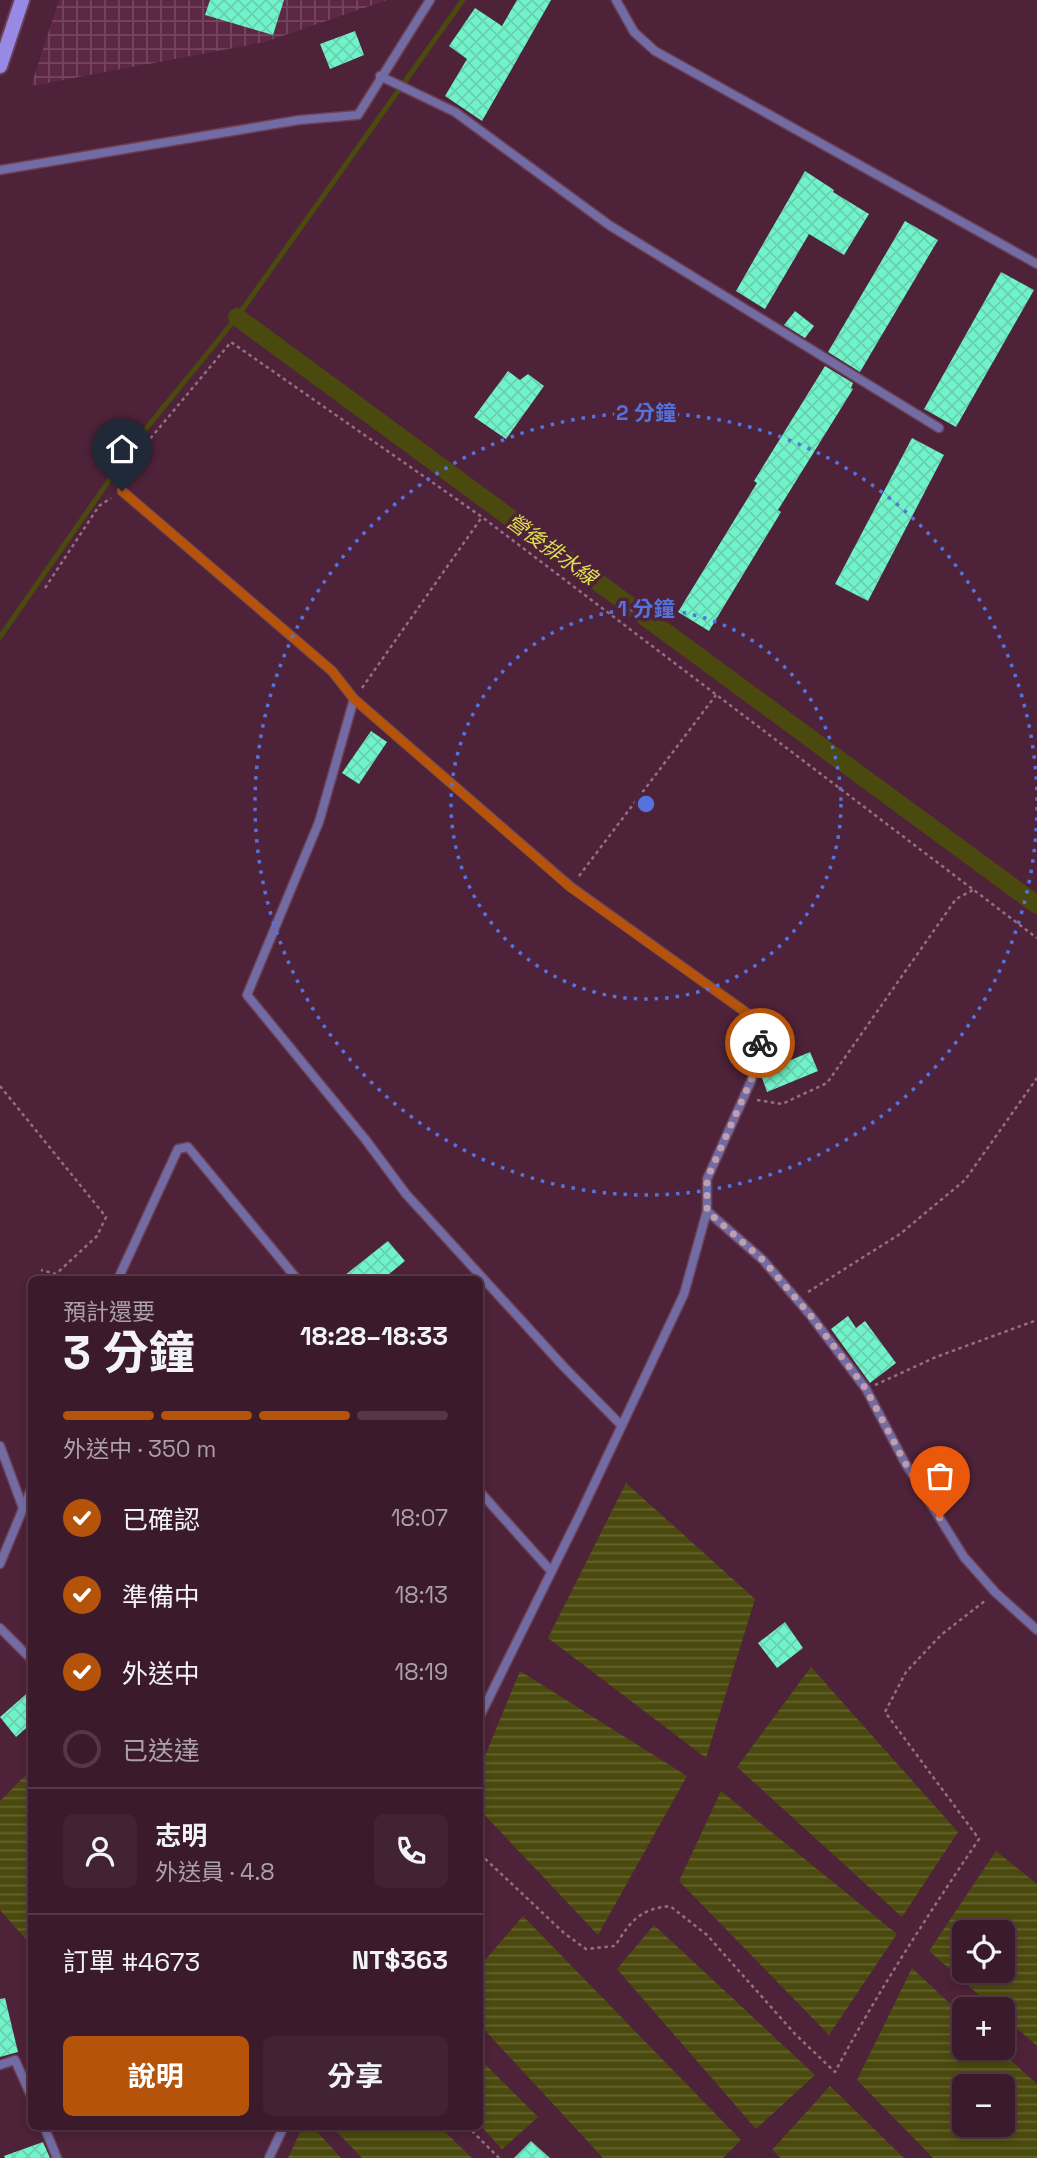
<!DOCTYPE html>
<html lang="zh-TW">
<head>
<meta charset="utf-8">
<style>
  :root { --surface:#3a1a2b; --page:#412333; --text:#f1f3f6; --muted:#aba1a9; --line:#543847; --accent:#b45309 }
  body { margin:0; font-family:"Space Grotesk","Noto Sans TC",sans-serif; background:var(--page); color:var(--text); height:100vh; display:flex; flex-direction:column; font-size:26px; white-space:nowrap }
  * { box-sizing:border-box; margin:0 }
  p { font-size:23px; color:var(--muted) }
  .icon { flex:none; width:38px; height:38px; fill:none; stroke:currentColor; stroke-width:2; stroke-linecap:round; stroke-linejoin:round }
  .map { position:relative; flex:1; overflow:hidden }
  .panel { position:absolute; left:28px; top:1276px; width:455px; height:854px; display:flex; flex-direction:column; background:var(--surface); border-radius:10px; box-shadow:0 4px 10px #0003,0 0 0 2px var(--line) }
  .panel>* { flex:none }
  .controls { position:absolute; left:952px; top:1920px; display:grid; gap:14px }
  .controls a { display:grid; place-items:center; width:63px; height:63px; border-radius:10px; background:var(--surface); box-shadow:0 4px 10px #0003,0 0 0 2px var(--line); font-size:35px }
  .pin { position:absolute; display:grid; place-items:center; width:60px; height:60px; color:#fff; margin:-72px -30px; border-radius:50% 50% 50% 0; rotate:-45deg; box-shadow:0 0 7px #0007 }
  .pin .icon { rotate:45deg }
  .courier { position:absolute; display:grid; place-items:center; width:70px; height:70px; margin:-35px; border:5px solid #b45309; border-radius:50%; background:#fff; color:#222; box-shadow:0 2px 9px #0007 }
  .overview em { font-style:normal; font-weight:700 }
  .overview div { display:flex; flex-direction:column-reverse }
  .overview { display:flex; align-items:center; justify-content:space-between; height:119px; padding:0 35px }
  h1 { font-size:46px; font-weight:700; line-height:52px }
  .bar { display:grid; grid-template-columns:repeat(4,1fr); gap:10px 7px; align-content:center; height:84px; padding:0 35px }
  .bar i { height:9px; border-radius:5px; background:var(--line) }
  .bar .on { background:var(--accent) }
  .bar p { grid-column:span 4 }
  .line { display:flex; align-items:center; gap:18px; padding:0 35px; border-top:2px solid var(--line) }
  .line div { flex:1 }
  .round { display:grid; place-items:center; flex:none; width:74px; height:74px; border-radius:10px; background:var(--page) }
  ol { padding:0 35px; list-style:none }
  li { display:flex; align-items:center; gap:21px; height:77px }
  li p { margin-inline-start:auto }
  li .icon { padding:7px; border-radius:50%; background:var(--accent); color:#fff; stroke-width:4 }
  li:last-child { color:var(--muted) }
  li i { width:38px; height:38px; border:4px solid var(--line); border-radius:50% }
  .button { display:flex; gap:14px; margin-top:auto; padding:14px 35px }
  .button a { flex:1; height:80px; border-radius:10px; background:var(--accent); color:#fff; font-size:28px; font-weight:700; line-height:80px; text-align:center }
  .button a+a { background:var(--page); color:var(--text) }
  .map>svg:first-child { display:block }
</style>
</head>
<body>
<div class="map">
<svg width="1037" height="2158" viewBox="0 0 1037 2158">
  <defs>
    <pattern id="industrial-grid" width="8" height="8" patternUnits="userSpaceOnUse" patternTransform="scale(1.75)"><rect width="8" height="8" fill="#5d2844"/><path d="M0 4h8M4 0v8" fill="none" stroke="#75475f"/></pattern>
    <pattern id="water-rules" width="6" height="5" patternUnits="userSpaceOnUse" patternTransform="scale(1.75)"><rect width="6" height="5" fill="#4b4a0e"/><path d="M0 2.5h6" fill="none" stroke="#666431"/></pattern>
    <pattern id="building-cross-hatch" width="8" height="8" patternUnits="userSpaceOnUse" patternTransform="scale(1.75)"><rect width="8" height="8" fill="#71f3c9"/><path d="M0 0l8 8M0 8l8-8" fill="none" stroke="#69d0af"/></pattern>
  </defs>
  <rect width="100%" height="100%" fill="#4e2239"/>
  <polygon fill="url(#industrial-grid)" points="59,0 387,0 265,42 31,86"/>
  <g fill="url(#water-rules)" fill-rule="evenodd">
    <polygon points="626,1483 755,1599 706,1758 548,1638"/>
    <polygon points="811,1667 958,1832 902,1917 737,1767"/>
    <polygon points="520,1671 687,1776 598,1935 480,1810 480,1768"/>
    <polygon points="26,1775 32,1781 31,1945 0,1910 0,1801"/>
    <polygon points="721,1791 897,1934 829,2035 679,1881"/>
    <path d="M996,1851L1037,1884V2046L1003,2016V2009H995L929,1951ZM964,1932H1003V1970H964Z"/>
    <polygon points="523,1916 741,2140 723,2158 603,2158 480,2025 480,1966"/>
    <polygon points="654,1925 815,2075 756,2129 617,1969"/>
    <path d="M912,1968L964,2017V2048H997L1037,2084V2158H933L857,2080ZM964,2086H1003V2124H964Z"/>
    <polygon points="480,2059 538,2117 502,2149 480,2125"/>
    <polygon points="830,2086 904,2158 781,2158 772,2150"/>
    <polygon points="303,2126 312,2126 341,2158 288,2158"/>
    <polygon points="331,2126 439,2126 472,2158 362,2158"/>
  </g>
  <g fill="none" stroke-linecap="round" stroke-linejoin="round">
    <polyline stroke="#4b4a0e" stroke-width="5" points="0,637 140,436 237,317 463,0"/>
    <polyline stroke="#4b4a0e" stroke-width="18" points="237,317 1037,905"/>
  </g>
  <g fill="url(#building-cross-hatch)">
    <polygon points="210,0 284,0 273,35 205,15"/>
    <polygon points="517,0 551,0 482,121 445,96 467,59 449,46 475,8 502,26"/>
    <polygon points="355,31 364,55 330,69 320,44"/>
    <polygon points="805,171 834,190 833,192 869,214 844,255 809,234 765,309 736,291"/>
    <polygon points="905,221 938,240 860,372 828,352"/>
    <polygon points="1001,272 1034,290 956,427 924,409"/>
    <polygon points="795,311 814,326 805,338 784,325"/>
    <polygon points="825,366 853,383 851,388 853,389 778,510 781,512 709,631 678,612 757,483 754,481"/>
    <polygon points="508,371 520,380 528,374 544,386 506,439 474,417"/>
    <polygon points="912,438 944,455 868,601 835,584"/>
    <polygon points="371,731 387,742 359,784 342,773"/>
    <polygon points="810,1052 818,1071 767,1092 761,1075 762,1072"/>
    <polygon points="388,1241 405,1261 383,1279 340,1279"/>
    <polygon points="848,1316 856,1328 865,1321 896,1363 870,1383 831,1329"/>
    <polygon points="785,1622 803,1648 777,1668 758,1643"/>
    <polygon points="32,1689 32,1723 16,1737 0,1717"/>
    <polygon points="5,1998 18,2052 0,2057 0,1999"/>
    <polygon points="531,2141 550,2158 514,2158"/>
    <polygon points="43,2142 50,2158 5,2158 4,2156"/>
  </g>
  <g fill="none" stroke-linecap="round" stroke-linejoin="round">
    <g stroke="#6a4156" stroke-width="11">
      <g id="service">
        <polyline points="616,0 634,32 655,51 1037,264"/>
        <polyline points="380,76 455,112 609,225 939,428"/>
        <polyline points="0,170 299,120 358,115 430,0"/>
        <polyline points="122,491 332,671 354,699 571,887 751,1016 761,1038 760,1061 707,1179 707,1211 763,1260 811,1316 866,1389 904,1461 964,1557 995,1592 1037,1630"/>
        <polyline points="354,699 319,822 247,995 365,1139 406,1194 564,1367 621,1425"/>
        <polyline points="118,1279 178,1149 188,1147 297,1279"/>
        <polyline points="0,1446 23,1508"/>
        <polyline points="480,1492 551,1571"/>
        <polyline points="0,1564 32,1487"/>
        <polyline points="0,1628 32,1660"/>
        <polyline points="480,1716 581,1512 684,1294 707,1211"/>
        <polyline points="0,2065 15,2060 32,2098"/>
        <polyline points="44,2126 57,2158"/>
        <polyline points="269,2158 284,2126"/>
      </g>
    </g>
    <g stroke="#6a4156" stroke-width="18">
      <polyline id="secondary" points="0,66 22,0"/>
    </g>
    <g stroke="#936f81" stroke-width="2.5" stroke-dasharray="3.5 3.5" stroke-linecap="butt">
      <polyline points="126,480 134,458 231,342 482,517 1037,938"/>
      <polyline points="45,588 99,506 111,498"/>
      <polyline points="362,688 482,517"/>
      <polyline points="579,876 716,695"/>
      <polyline points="0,1086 106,1217 97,1236 56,1274 41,1270"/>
      <polyline points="757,1100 782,1104 827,1083 956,899 973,890"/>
      <polyline points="808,1292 900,1234 965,1180 1037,1078"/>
      <polyline points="875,1385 936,1357 1037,1320"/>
      <path d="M480,1854L564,1933L586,1949L615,1946C630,1922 639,1909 670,1906L707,1935L795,2034L835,2072C878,1991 928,1915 979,1839L885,1712L906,1672L941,1635L986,1600"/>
      <polyline points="467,2126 499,2158"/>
    </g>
    <use href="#service" stroke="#736ca4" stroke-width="8"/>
    <use href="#secondary" stroke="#988ae4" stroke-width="14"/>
  </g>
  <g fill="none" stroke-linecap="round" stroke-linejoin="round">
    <polyline stroke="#be9faf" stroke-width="7" stroke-dasharray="0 12.6" points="760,1043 760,1060 707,1179 707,1211 763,1260 811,1316 866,1389 904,1461 940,1518"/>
    <polyline stroke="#b45309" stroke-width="9" points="122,491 332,671 354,699 570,887 751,1016 760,1043"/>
  </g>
  <g fill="none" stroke="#5473de" stroke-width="3.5" stroke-dasharray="3.5 7">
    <circle cx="646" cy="804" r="195"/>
    <path d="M1037 807A391 391 0 1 1 1037 801"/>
  </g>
  <g text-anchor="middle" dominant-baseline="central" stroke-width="7" stroke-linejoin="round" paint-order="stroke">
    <g font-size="21" font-style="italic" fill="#dede50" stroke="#4e2239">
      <text transform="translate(552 549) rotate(36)">營後排水線</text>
    </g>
  </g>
  <circle cx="646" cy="804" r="10" fill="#5473de" stroke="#4e2239" stroke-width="3.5"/>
  <g font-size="21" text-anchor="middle" font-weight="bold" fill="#5473de" stroke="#4e2239" stroke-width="7" stroke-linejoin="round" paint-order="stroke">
    <text x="646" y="420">2 分鐘</text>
    <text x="646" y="616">1 分鐘</text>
  </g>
</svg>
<div class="controls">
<a><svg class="icon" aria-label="locate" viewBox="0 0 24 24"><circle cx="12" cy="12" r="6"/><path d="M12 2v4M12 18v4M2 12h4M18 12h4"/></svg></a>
<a>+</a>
<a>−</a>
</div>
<div class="pin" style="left:940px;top:1518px;background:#ea580c"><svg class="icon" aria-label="bag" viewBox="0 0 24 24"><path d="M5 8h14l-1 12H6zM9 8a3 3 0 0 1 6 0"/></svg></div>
<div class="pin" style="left:122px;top:491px;background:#1f2937"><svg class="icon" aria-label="home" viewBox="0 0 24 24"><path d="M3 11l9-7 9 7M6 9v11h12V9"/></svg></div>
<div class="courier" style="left:760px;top:1043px"><svg class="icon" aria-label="bike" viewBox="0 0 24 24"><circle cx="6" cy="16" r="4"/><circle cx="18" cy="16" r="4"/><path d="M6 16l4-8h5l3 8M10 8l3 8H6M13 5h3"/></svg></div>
<section class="panel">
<div class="overview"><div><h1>3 分鐘</h1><p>預計還要</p></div><em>18:28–18:33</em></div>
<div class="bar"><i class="on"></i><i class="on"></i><i class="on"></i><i></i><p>外送中 · 350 m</p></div>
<ol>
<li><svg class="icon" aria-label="check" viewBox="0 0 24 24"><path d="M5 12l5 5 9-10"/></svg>已確認<p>18:07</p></li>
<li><svg class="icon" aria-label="check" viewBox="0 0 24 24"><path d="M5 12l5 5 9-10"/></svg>準備中<p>18:13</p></li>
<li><svg class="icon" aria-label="check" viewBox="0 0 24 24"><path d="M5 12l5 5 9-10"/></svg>外送中<p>18:19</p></li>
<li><i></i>已送達</li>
</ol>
<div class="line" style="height:126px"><a class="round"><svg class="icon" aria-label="person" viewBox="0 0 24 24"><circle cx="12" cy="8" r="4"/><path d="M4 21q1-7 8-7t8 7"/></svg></a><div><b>志明</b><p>外送員 · 4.8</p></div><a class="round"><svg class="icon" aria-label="phone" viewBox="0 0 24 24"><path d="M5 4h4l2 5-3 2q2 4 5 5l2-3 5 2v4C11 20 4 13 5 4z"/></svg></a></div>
<div class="line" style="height:91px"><div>訂單 #4673</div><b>NT$363</b></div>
<div class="button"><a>說明</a><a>分享</a></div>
</section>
</div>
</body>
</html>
